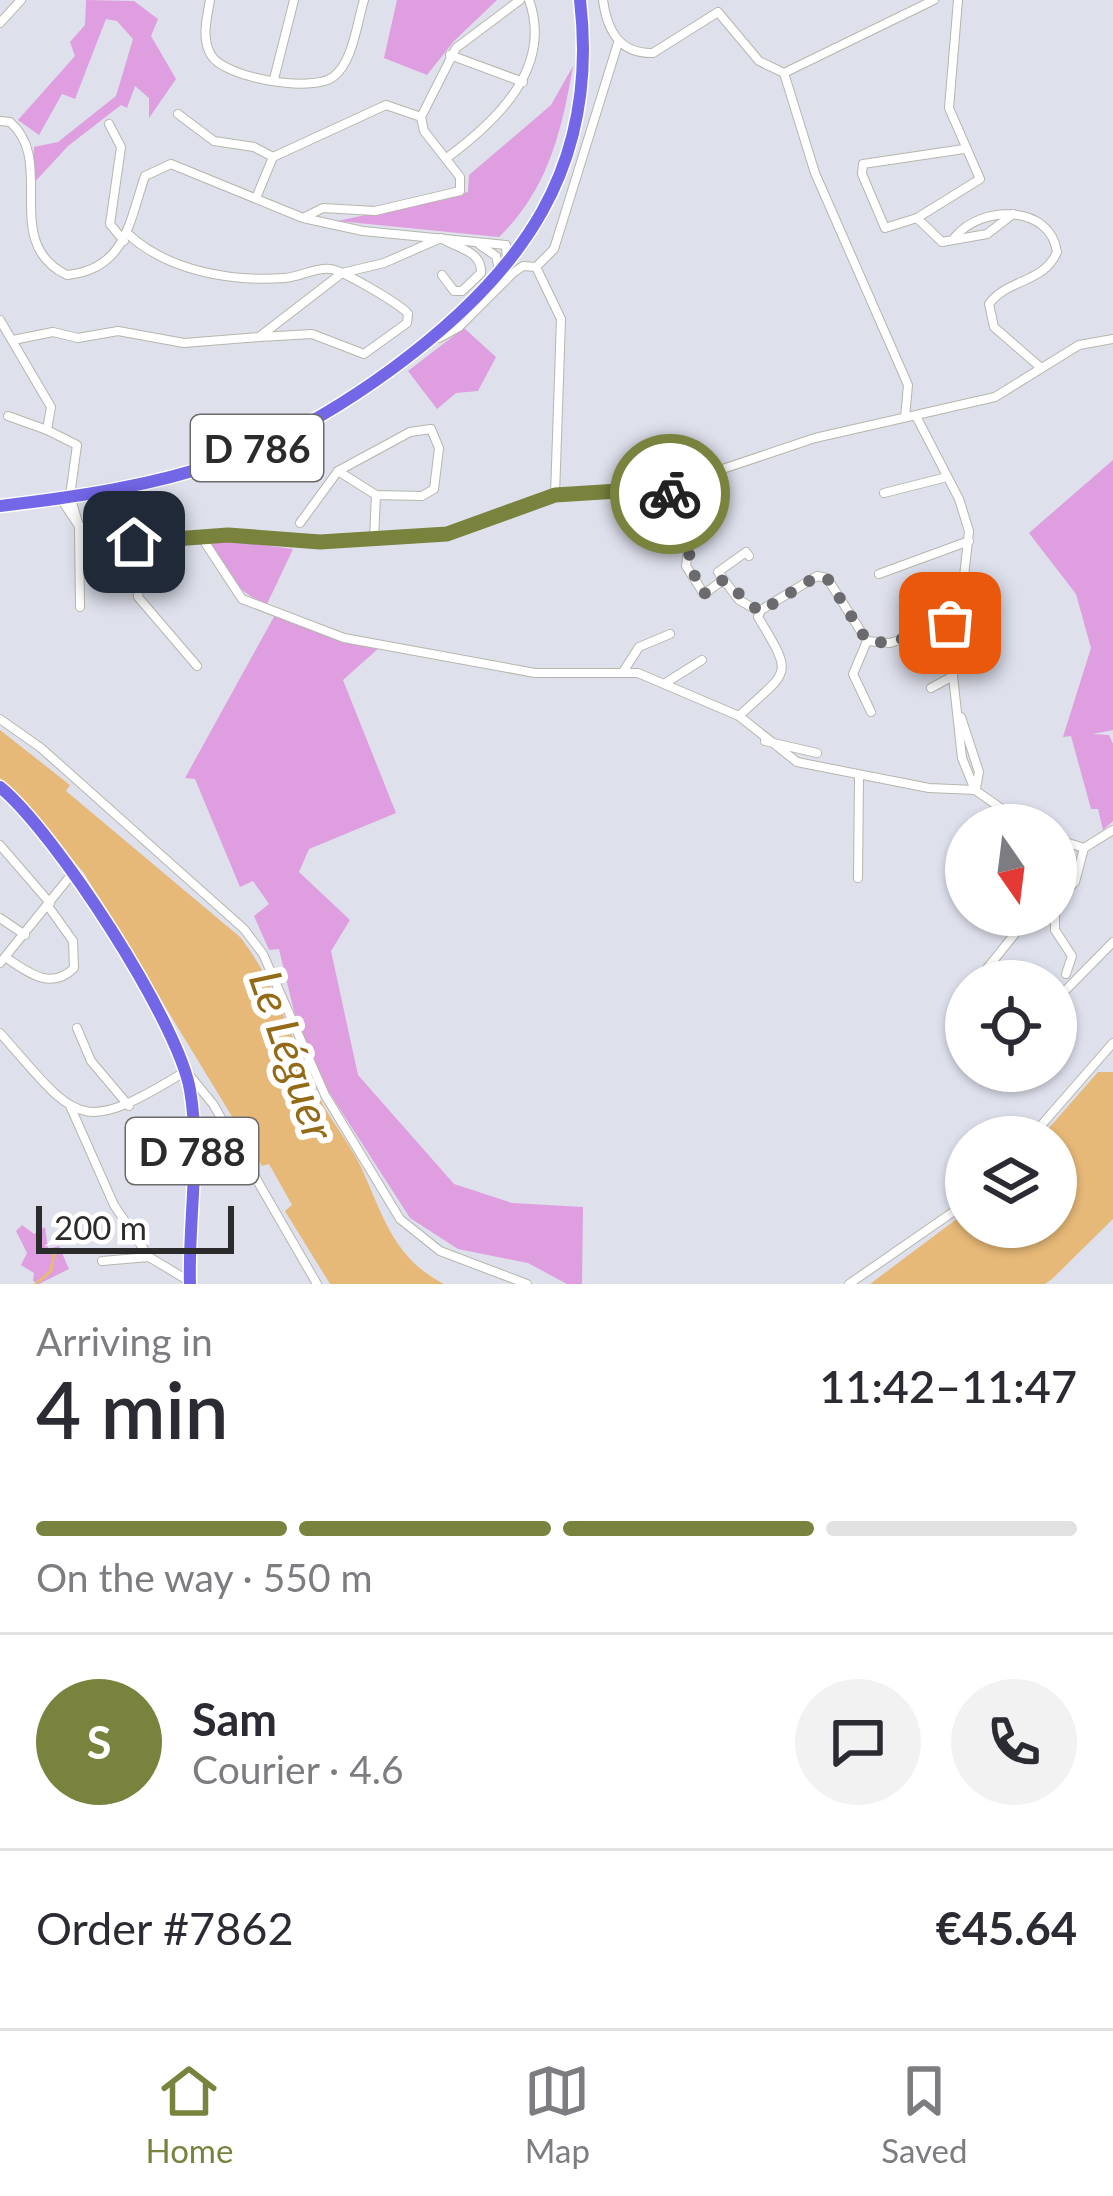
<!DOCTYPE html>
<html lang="en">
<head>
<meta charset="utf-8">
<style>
  :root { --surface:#fff; --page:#f2f2f3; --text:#2b2b33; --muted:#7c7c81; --line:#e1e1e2; --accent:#79833d }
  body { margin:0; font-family:Lato,sans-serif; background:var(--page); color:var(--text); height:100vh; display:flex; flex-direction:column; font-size:45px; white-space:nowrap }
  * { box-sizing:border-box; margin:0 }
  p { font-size:39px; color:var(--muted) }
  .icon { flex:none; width:66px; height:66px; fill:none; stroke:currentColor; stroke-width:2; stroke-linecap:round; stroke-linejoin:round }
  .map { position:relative; height:1284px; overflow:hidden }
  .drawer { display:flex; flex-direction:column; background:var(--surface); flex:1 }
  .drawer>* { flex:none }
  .needle { width:78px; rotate:166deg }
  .fabs { position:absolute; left:945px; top:804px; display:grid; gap:24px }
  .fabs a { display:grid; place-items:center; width:132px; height:132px; border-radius:50%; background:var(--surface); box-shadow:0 3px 9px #0004; font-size:60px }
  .scale { position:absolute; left:36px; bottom:30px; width:198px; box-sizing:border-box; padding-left:12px; border:6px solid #2b2b2b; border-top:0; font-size:33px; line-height:42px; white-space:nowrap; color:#2b2b2b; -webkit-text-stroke:9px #fff; paint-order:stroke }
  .pin { position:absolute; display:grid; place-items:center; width:102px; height:102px; color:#fff; margin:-51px; border-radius:24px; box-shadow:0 6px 18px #0006 }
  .courier { position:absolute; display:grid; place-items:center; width:120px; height:120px; margin:-60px; border:9px solid #79833d; border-radius:50%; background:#fff; color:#222; box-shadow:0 3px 15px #0007 }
  .head em { font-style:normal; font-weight:600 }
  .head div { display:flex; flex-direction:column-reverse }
  .head { display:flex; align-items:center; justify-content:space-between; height:204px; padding:0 36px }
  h1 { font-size:78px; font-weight:600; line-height:90px }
  .bar { display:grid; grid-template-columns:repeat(4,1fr); gap:18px 12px; align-content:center; height:144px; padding:0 36px }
  .bar i { height:15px; border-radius:9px; background:var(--line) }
  .bar .current { background:var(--accent) }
  .bar p { grid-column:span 4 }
  .line { display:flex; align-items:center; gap:30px; padding:0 36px; border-top:3px solid var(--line) }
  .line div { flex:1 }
  .round { display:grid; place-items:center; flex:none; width:126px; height:126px; border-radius:63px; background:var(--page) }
  .dock { display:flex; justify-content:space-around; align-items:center; height:168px; border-top:3px solid var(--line); background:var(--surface); font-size:33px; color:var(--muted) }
  .dock a { display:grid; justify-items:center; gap:6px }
  .dock .current { color:var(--accent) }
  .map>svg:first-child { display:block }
</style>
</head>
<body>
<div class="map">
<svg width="1113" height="1284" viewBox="0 0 1113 1284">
  <rect width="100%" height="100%" fill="#dee0ec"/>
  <g fill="#de9edf">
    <polygon points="86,0 134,1 158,19 151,36 176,79 149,118 149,98 135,86 127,108 121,105 68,146 32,185 34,147 58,142 116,96 133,39 117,21 106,19 75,99 62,94 39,135 18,120 75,56 70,42 85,25"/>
    <polygon points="397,0 497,0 454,41 427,75 384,58"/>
    <path d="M573,66C562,130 548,190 499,237L338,221L468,192L469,175L551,105Z"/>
    <polygon points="464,328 496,357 478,391 456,393 437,409 408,371"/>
    <polygon points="1113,460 1113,730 1093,734 1109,735 1113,744 1113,821 1103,830 1098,809 1091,809 1071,736 1063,737 1091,648 1076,594 1029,533"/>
    <path d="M227,540L293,549L267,604C236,593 225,571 211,542Z"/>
    <polygon points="276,613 380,647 343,680 396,813 309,849 299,872 350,920 331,951 358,1075 454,1184 512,1203 583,1207 582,1284 567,1284 528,1263 458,1249 410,1218 329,1092 298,1028 279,949 269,950 254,916 269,904 253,881 240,887 195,779 185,778"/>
    <polygon points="22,1225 34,1234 45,1227 48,1249 59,1246 69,1269 39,1284 33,1281 34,1273 21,1265 27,1253 16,1231"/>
  </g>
  <g fill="#e7b978">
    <path d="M0,730L70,785L66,791L240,937C276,982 292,1043 318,1095C330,1120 349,1142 361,1167C383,1215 393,1258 444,1284H330L285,1211L292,1205L269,1164L262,1166L84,873L0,778Z"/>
    <polygon points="1098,1072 1113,1072 1113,1219 1052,1279 1045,1284 870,1284 966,1212 966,1227 1056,1227 1056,1137 1041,1137"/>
  </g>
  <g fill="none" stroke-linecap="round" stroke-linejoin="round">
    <polyline stroke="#e7b978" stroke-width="3" points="36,1284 51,1271 54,1253"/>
    <g stroke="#b5b7ab" stroke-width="10">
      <g id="minor">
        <path d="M210,0C207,18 201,38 211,55C224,78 312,93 333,77C353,63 357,22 364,0"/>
        <path d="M603,0C607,30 619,54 653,53L718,12L759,61L784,73"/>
        <polyline points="958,0 949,108 980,179 917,218 942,242 987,234 1013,214"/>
        <polyline points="0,23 21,0"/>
        <polyline points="450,55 523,82"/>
        <polyline points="274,79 294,0"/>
        <polyline points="178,114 214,141 254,147 273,157"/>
        <path d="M0,121L10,122C57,162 0,243 67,275C126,269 129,222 145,176L171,164L303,218L363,231L506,245L507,261"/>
        <polyline points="109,124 121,147 110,224 124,241"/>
        <path d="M448,157C498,120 553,67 529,0"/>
        <polyline points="256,198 273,157 386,105 421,117"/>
        <polyline points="305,217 323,208 375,211 460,191 460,177 424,131 421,117 456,48 520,0"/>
        <polyline points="917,218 885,228 862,174 863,164 964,149"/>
        <path d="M128,234C168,271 231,282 285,278C299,277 317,267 330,269C340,269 404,306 408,314L407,323L364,354L312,334L260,337"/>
        <path d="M955,237C981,205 1050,204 1057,252C1044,283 1007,279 989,304L994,327L1040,367"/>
        <polyline points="480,245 496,256 499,269"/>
        <polyline points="536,267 561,319 555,495"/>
        <polyline points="0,320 51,407 47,430 8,416"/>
        <polyline points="439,338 459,327 513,273 523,266 536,267 554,249 618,43"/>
        <path d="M13,340L53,332L78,338L118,331L184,343L259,337L342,273L384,263L441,238C457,249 482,250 481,273L462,291H454L442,275"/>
        <polyline points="916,416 959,499 969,531 953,676 962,758 975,790 1025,825"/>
        <polyline points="905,417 908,385 815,173 784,73 934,0"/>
        <polyline points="47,430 77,445 70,496 79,526 80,607"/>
        <polyline points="666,488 691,524 686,566 704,594 723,580"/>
        <polyline points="884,493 947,477"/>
        <polyline points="61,499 79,526 140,544 228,535 320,542 447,534 555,495 666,488 815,438 995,397 1079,345 1113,339"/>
        <polyline points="300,523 338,471"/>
        <polyline points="202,538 242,599 344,638 535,673 638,673 739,716 797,762 929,788 975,790"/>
        <polyline points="374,539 376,495 422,496 434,489 439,448 431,429 410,432 338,471 376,495"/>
        <polyline points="140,544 138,597 197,666"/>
        <polyline points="749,556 746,552 718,572 739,600 760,612"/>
        <polyline points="879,574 969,541"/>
        <polyline points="867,641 853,674 871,712"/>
        <polyline points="623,672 639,647 670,634"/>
        <polyline points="667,682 702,660"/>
        <polyline points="931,688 953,676"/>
        <path d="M739,716C789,669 795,678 758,617L761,610L817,576L827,578L867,641L890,643L960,621"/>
        <polyline points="961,717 979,772 976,788"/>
        <polyline points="0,719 41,748 244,929 263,954 325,1095 400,1219 440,1251 527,1284"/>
        <polyline points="765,741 817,753"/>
        <polyline points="1056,839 1084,848 1113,830"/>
        <polyline points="0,845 50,903"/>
        <polyline points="858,878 859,775"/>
        <polyline points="1056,900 1075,882 1084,848"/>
        <polyline points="1055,915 1055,930 1072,956 1066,974"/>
        <polyline points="0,918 25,935"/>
        <path d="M8,959C30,974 52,990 74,968L73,941L48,906"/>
        <polyline points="0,963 72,874"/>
        <polyline points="977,981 1030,915"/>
        <polyline points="1056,1000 1113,942"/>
        <polyline points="959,1003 966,994"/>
        <polyline points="77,1028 91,1061 129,1106"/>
        <path d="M0,1033C78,1121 77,1138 186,1071L213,1104L317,1284"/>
        <polyline points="71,1108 114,1205 149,1257 189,1281"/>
        <polyline points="1031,1137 1113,1043"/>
        <polyline points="102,1261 149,1257"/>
        <polyline points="849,1284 966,1203"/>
      </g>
    </g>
    <g stroke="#fff" stroke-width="15">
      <g id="primary">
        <path d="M0,506C76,497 152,486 224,461C285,440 340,407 392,369C521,274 600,168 580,0"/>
        <path d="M0,787C55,832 178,1021 190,1090C201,1153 188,1221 190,1284"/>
      </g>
    </g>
    <use href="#minor" stroke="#fff" stroke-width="8"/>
    <use href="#primary" stroke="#7367e8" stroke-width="12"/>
  </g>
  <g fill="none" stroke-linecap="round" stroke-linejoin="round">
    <path stroke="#6a6a6f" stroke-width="12" stroke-dasharray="0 21.6" d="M670,494C700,538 677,550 704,594L723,580L760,612L817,576L827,578L867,641L890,643L950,623"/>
    <polyline stroke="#79833d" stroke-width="15" points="134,542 228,535 320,542 447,534 555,495 666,488 670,494"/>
  </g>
  <g text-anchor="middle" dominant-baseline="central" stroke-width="12" stroke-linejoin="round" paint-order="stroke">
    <g fill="#fff" stroke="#6b6b6b" stroke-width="3">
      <rect x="191" y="415" width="132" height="66" rx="9"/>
      <rect x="126" y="1118" width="132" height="66" rx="9"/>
    </g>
    <g font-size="39" font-weight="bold" fill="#2b2b2b">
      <text x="257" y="448">D 786</text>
      <text x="192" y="1151">D 788</text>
    </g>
    <g font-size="45" font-style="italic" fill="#946a16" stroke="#fff">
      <text transform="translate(293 1055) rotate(71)">Le Léguer</text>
    </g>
  </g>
</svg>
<div class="fabs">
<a><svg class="needle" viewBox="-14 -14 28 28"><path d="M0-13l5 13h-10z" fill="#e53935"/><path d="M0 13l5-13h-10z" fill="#7c7c81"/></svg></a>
<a><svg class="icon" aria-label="locate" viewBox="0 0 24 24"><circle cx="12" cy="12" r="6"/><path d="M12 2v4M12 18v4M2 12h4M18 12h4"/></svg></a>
<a><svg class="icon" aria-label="layers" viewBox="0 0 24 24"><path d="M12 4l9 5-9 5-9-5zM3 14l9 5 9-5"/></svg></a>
</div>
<div class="scale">200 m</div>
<div class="pin" style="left:950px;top:623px;background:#ea580c"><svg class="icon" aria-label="bag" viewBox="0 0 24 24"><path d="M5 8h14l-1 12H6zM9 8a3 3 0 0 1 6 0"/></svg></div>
<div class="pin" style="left:134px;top:542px;background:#1f2937"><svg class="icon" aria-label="home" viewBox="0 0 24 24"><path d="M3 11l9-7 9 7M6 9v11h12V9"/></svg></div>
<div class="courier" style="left:670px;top:494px"><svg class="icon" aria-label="bike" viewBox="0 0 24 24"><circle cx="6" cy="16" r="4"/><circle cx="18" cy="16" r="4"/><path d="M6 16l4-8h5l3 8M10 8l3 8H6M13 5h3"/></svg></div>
</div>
<section class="drawer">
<div class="head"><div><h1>4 min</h1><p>Arriving in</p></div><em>11:42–11:47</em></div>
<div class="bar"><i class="current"></i><i class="current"></i><i class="current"></i><i></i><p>On the way · 550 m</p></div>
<div class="line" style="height:216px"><b class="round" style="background:var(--accent);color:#fff">S</b><div><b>Sam</b><p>Courier · 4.6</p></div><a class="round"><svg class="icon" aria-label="chat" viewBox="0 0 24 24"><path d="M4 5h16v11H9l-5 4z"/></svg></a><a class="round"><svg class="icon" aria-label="phone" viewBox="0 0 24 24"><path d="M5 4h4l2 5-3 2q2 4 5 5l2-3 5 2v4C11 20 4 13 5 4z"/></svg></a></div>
<div class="line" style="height:156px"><div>Order #7862</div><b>€45.64</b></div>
</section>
<nav class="dock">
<a class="current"><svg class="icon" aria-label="home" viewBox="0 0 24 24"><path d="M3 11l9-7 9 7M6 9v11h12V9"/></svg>Home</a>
<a><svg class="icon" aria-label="map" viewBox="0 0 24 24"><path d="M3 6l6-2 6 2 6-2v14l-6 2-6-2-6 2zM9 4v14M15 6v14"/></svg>Map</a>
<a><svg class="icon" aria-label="saved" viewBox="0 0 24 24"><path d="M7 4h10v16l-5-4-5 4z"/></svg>Saved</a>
</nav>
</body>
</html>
